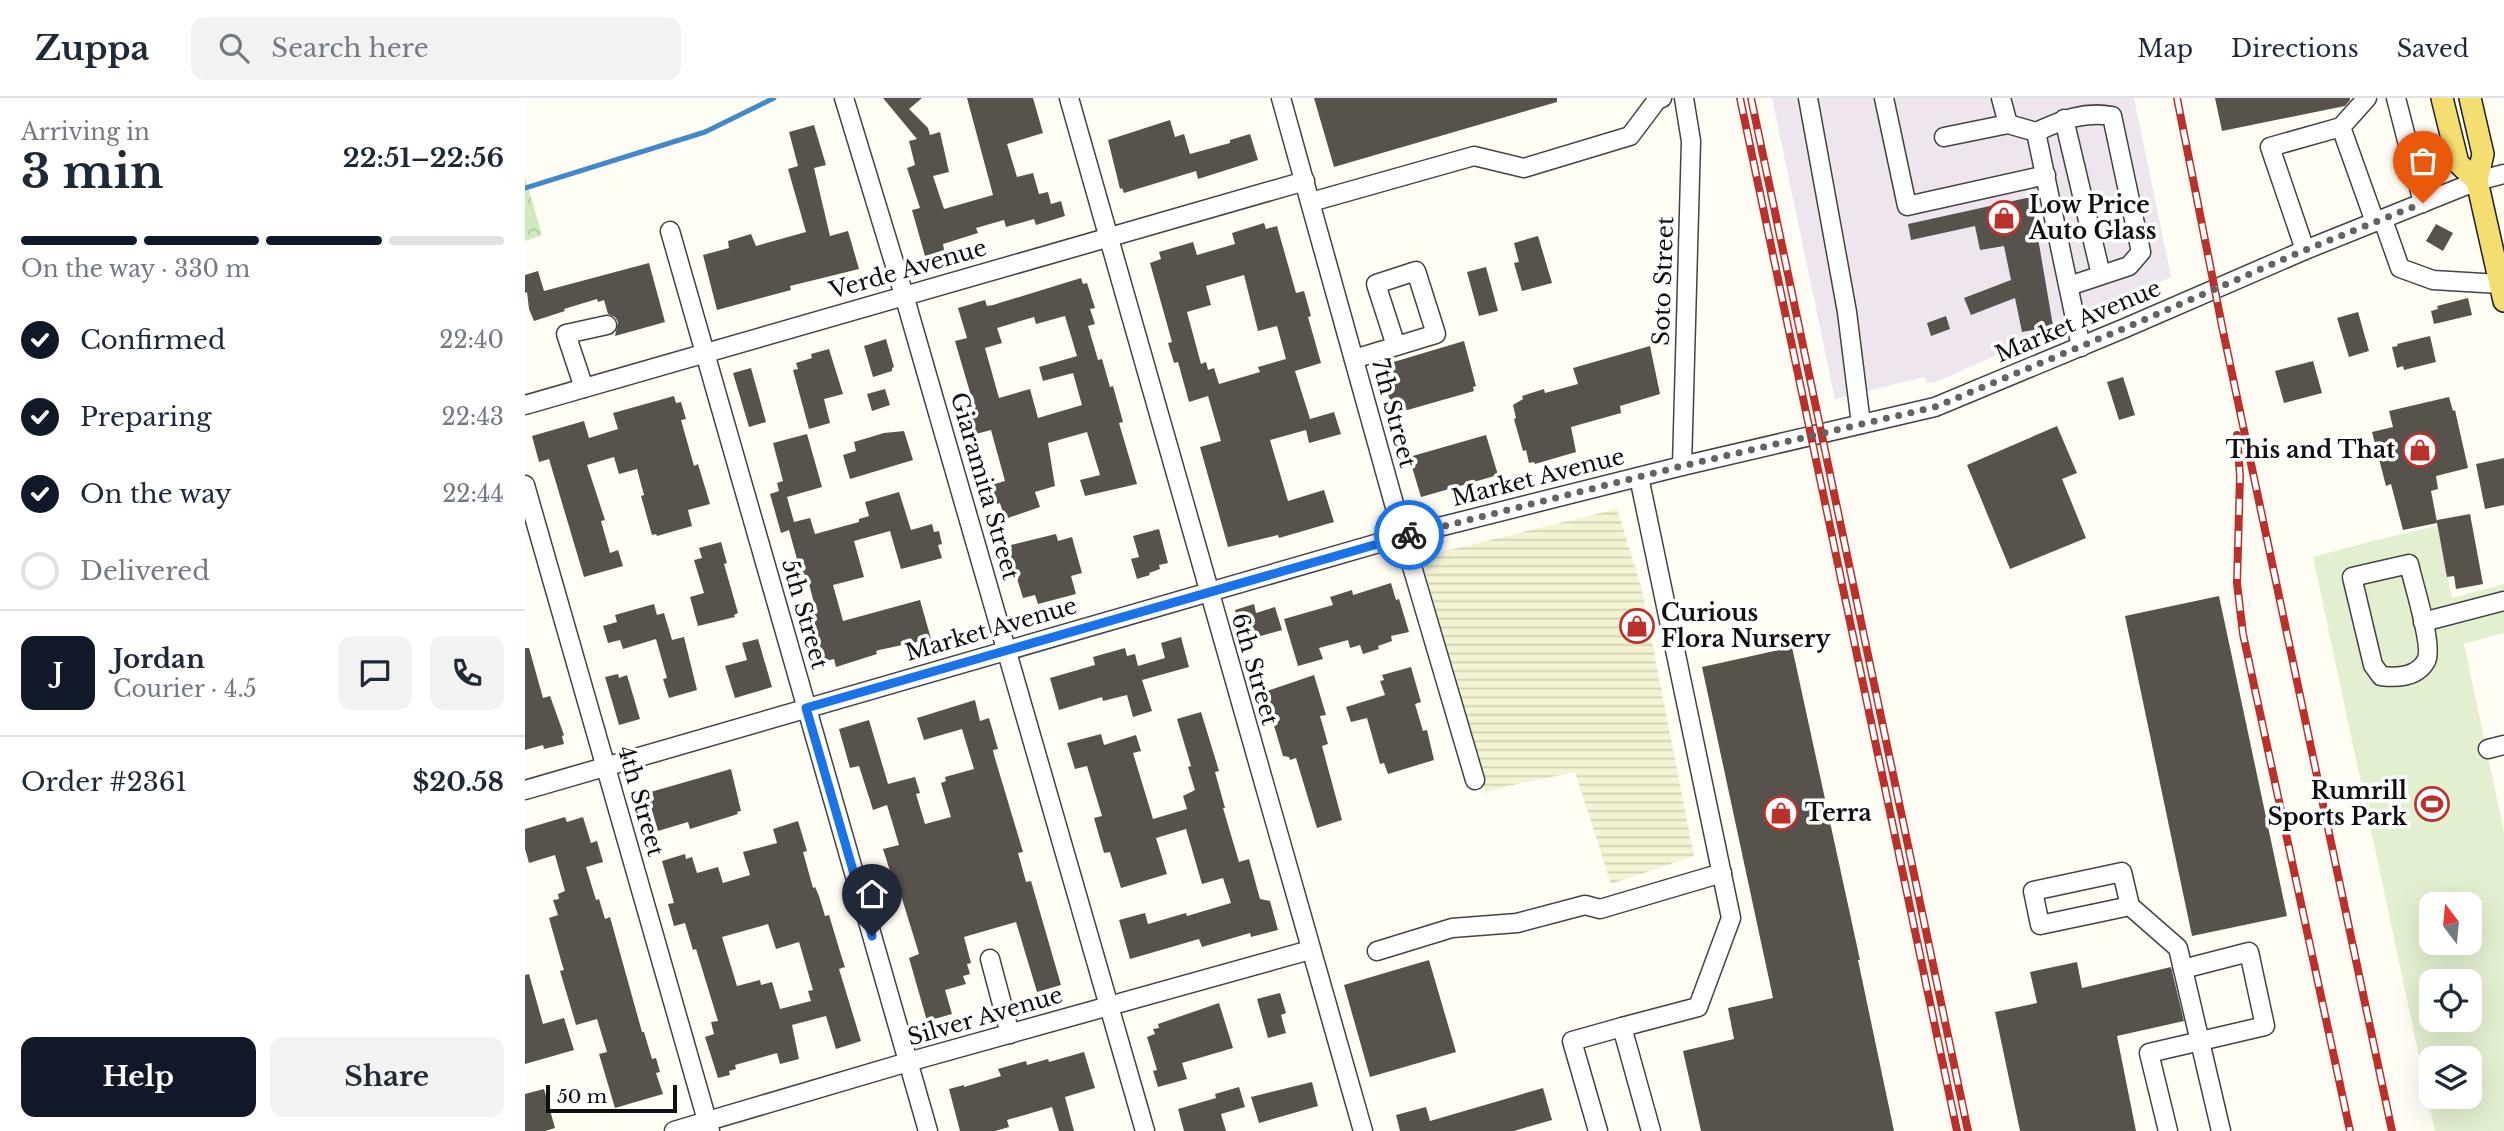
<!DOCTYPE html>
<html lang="en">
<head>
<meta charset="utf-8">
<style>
  :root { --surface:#fff; --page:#f2f2f3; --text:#1f2937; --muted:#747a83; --line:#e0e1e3; --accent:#111827 }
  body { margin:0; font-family:"Libre Baskerville",serif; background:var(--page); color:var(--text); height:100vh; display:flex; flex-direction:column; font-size:26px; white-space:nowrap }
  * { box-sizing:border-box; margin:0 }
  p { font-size:23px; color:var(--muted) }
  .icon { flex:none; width:38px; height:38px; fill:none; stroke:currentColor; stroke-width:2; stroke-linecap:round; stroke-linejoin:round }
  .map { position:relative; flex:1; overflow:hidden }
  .panel { display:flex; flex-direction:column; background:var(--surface); width:525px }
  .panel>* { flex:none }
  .needle { width:46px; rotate:344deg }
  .fabs { position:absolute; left:1894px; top:794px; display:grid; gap:14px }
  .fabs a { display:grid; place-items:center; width:63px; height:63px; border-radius:14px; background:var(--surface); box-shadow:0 7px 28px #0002; font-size:35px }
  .scale { position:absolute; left:21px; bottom:18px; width:131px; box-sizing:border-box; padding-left:7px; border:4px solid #101010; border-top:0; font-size:19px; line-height:24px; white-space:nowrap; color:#101010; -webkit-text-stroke:5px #fff; paint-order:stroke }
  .pin { position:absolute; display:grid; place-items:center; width:60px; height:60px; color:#fff; margin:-72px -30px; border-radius:50% 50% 50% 0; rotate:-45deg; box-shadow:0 0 7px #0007 }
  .pin .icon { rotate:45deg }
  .courier { position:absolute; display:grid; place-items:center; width:70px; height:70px; margin:-35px; border:5px solid #1a73e8; border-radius:50%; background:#fff; color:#222; box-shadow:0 2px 9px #0007 }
  .overview em { font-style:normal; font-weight:800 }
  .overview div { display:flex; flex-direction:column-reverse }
  .overview { display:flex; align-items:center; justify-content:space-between; height:119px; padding:0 21px }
  h1 { font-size:46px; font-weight:800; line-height:52px }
  .bar { display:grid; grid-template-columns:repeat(4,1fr); gap:10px 7px; align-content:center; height:84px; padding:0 21px }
  .bar i { height:9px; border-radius:5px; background:var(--line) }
  .bar .on { background:var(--accent) }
  .bar p { grid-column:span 4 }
  .line { display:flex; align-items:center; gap:18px; padding:0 21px; border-top:2px solid var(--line) }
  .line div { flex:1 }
  .round { display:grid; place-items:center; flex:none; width:74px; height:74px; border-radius:14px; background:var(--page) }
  ol { padding:0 21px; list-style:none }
  li { display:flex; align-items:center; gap:21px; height:77px }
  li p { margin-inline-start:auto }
  li .icon { padding:7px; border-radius:50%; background:var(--accent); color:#fff; stroke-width:4 }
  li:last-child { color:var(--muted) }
  li i { width:38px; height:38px; border:4px solid var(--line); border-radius:50% }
  .button { display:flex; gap:14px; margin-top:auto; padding:14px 21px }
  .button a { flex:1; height:80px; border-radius:14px; background:var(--accent); color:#fff; font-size:28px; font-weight:800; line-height:80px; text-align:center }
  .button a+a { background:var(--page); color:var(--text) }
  header { display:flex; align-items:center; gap:42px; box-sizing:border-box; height:98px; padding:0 35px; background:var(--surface); border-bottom:2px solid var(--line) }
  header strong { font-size:33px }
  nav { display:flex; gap:38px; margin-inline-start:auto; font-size:24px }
  .search { width:490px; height:63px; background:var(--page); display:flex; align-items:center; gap:18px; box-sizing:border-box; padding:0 24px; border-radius:14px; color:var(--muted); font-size:26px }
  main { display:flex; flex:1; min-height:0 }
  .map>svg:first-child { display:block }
</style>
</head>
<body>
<header>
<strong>Zuppa</strong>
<div class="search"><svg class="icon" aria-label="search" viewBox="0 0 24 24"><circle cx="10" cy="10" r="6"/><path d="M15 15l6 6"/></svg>Search here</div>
<nav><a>Map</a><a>Directions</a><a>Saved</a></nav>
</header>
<main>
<section class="panel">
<div class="overview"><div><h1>3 min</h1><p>Arriving in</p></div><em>22:51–22:56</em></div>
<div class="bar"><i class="on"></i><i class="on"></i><i class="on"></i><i></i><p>On the way · 330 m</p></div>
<ol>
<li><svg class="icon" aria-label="check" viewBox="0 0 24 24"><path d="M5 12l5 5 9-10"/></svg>Confirmed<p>22:40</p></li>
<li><svg class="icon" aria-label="check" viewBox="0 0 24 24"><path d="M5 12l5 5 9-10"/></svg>Preparing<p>22:43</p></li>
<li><svg class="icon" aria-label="check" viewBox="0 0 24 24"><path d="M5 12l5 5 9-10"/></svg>On the way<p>22:44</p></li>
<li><i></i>Delivered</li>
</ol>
<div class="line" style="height:126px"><b class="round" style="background:var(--accent);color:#fff">J</b><div><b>Jordan</b><p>Courier · 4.5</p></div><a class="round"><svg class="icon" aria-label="chat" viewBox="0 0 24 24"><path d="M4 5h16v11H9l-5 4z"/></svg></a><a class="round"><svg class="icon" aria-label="phone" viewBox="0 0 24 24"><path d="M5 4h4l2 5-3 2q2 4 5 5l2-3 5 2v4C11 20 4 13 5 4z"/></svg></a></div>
<div class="line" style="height:91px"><div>Order #2361</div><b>$20.58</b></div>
<div class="button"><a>Help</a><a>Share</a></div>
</section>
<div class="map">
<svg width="1979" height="1033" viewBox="0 0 1979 1033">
  <defs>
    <pattern id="farmland-rules" width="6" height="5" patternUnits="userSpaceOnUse" patternTransform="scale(1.75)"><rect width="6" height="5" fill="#f4f4d4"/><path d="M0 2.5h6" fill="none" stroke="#d0d0b5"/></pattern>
    <pattern id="park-crowns" width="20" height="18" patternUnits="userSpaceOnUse" patternTransform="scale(1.75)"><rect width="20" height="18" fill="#d0e9bd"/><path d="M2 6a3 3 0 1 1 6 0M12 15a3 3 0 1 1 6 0" fill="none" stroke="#b2c7a1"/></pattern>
  </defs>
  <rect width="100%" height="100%" fill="#fffdf4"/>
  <polygon fill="#eee5ee" points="1247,0 1609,0 1646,179 1411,284 1402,285 1399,279 1310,301"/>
  <polygon fill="url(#farmland-rules)" points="1092,411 1116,488 1169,758 1086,786 1050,674 983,688 961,695 897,462 916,454"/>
  <polygon fill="url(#park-crowns)" points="0,79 17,137 0,143"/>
  <path fill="#e2f0cf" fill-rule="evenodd" d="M1912,428L1927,500L1979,486V535L1939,546L1979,734V1033H1910L1788,459L1847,443ZM1906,807H1944V845H1906ZM1906,884H1944V922H1906ZM1906,961H1944V999H1906Z"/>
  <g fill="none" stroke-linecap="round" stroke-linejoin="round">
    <polyline stroke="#4389c9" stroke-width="5" points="0,90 180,34 249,0"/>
  </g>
  <g fill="#58524d" fill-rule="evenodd">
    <polygon points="358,0 397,0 384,11 403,30 405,37 415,34 424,74 408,78 419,111 468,97 442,0 508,0 518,35 482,46 492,79 508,75 514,96 523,94 526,106 536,103 540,118 511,127 509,121 481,129 479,122 451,130 453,135 418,146 419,152 400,158 387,112 395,110 382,70 390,67 384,43 392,41"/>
    <polygon points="789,0 1032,0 1032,4 809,69"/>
    <polygon points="1690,0 1825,0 1825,2 1820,8 1697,33"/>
    <polygon points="645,22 650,39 659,36 665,56 705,45 705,42 725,36 733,62 673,81 671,73 599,95 597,90 595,91 583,42"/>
    <polygon points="289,27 301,67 289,70 305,138 323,133 334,171 265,188 266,192 192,212 178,157 204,150 203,143 226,136 231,148 281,134 263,71 273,68 264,34"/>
    <polygon points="1506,99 1528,228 1497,234 1490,200 1446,217 1439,200 1486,182 1479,148 1455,152 1450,128 1386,142 1383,126"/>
    <path d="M739,125L741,131L752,128L771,195L779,193L786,218L783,219L796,265L770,273L785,321L809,314L816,336L784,345L781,332L745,342L763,403L799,392L809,424L754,440L753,437L703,449L675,349L696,343L683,298L664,304L653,264L649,265L643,245L647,244L625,165L636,161L634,154L668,144L672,157L710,146L707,135ZM719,177L733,233L752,228L761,261L733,269L735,274L694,286L689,270L683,272L681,264L676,266L662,214L686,207L681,188Z"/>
    <polygon points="1911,126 1928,135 1918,153 1901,143"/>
    <polygon points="1013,138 1027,185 997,193 989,165 994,164 989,145"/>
    <polygon points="124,165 140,224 90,238 93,224 90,219 83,216 79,202 73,204 72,201 39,211 40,213 9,223 4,211 2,194 0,195 0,177 13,173 19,193"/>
    <polygon points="961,169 973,213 954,218 942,174"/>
    <path d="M556,180L558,186L562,185L570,210L565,211L570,226L563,228L573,262L577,261L585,289L588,288L598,324L594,325L612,386L560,398L555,382L575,377L562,334L523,345L530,388L510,394L515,409L480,421L475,405L472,406L466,387L480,383L466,332L451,336L444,309L449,308L430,243L442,240L433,210L460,202L462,208L468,207ZM540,218L552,258L514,269L518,283L548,275L557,307L513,320L505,291L474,300L460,250L477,245L472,230L509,219L511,226Z"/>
    <polygon points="1943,200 1947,217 1909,226 1906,213 1913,211 1912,208"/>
    <polygon points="1833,214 1844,253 1824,259 1812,220"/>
    <polygon points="1421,218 1425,231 1406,238 1402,225"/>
    <polygon points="1905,238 1911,264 1879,272 1878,268 1872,270 1867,249 1873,248 1872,246"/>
    <polygon points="361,241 369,269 367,270 367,273 348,279 339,248"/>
    <polygon points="939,243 951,288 948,289 949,293 872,315 871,309 867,310 855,268"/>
    <polygon points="1125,248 1135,296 1095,308 1096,315 1046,329 1051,354 1010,366 1009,364 1004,365 1001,352 998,353 989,321 991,320 988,307 998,301 997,298 1019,291 1020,295 1053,286 1048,270"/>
    <polygon points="304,251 318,296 299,301 305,325 284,331 268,272 273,271 271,265 287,260 286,256"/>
    <polygon points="1788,263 1797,295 1759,305 1750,273"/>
    <polygon points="226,270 241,324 224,329 208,275"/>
    <polygon points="1598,279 1610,317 1594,322 1582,284"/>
    <polygon points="360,291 365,307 347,313 342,296"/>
    <polygon points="149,298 151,305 156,304 161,321 156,322 169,368 173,366 185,406 163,412 167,428 132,438 131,436 127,437 116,398 119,397 112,371 94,376 89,359 62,367 80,422 76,423 85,455 93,452 98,468 59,479 24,361 14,364 7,338 59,323 64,340 93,331 88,315"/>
    <polygon points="1924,299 1928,313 1930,312 1943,370 1911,378 1913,391 1906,393 1912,424 1912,422 1945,416 1958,486 1931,491 1929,478 1922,479 1912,425 1878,432 1866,386 1861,388 1847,334 1868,329 1864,313"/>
    <polygon points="1532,328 1552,375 1537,381 1561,440 1485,471 1442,367"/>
    <polygon points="379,333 388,362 325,381 318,357 331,353 329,344 359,335"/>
    <polygon points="282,336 297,389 262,399 269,424 285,420 290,436 334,424 334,421 344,418 340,404 374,394 386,432 407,426 409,434 414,433 417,446 413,447 417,460 376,471 365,433 329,443 339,479 308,487 318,523 395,502 406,541 354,552 351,553 352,556 311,569 309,561 297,564 282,511 290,509 283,482 275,485 270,466 273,465 264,432 256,435 245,396 254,393 252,385 258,383 248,345"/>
    <polygon points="961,337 973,377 896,399 884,359"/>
    <polygon points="1979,360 1979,407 1960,411 1951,366"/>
    <polygon points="634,431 643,465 634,467 635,471 624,475 625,477 612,481 606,461 614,459 608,438"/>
    <polygon points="531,436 533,443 547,439 557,475 546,478 551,496 513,506 510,497 498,500 483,452 487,451 486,447"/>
    <polygon points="196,444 202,465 199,466 213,515 209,517 210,519 173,528 165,499 179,495 169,462 177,460 174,450"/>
    <polygon points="866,485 871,502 874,501 884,534 866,538 867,543 853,548 854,551 838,556 835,547 825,550 823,542 794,550 798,561 773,568 759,521 808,507 805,499 827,492 828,497"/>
    <polygon points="1694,498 1762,818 1667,838 1600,518"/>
    <polygon points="129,506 132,517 139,515 147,542 159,539 172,592 144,600 138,581 142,580 131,541 98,551 95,542 83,545 78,528 92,524 90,517"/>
    <polygon points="729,506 731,515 750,509 757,532 729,540 728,536 718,538 710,512"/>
    <polygon points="656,539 664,569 617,582 627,613 608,619 602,597 578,603 577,599 534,612 525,580 570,567 568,559 600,550 602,558 610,556 613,568 640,560 636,545"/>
    <polygon points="233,541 247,589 210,600 200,568 222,562 217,545"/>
    <polygon points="1267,549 1335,862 1333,862 1369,1033 1176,1033 1158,953 1209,941 1203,910 1248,900 1177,569"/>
    <polygon points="0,550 4,550 18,600 25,598 39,637 37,638 39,646 19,651 18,647 0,652"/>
    <polygon points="886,569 896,604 890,606 898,633 902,632 909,662 863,676 859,665 855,666 842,620 826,624 821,609 860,597 855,583 859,582 857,577"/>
    <polygon points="93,576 94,580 102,577 115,621 94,627 80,579"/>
    <polygon points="789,577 801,617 795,618 803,646 797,648 817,722 792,730 771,660 765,662 764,659 758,658 744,611 741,611 736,595"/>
    <polygon points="450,602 455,623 464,620 473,651 468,652 469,657 498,754 493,755 501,784 506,783 536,887 512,894 491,824 439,839 446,865 442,866 445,876 438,878 441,886 420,892 427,916 402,923 384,860 394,856 375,794 372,795 358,751 374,747 366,720 362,707 348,712 334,668 325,670 314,631 344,622 363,686 390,679 395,695 391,696 400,726 426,719 416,685 421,683 420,679 449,671 437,631 399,642 392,620"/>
    <polygon points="676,614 694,673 690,674 700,710 698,710 714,764 724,761 735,801 745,803 753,832 726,839 725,835 677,849 674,841 605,861 594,822 620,815 623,826 661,815 662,818 706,805 698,780 677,786 661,731 631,740 642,776 596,790 585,754 579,755 569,720 577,718 562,668 550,671 542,645 576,636 579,647 611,637 616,653 608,655 628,721 662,711 658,698 670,692 663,669 666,668 652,621"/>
    <polygon points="206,671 216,713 212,714 213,716 165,731 163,724 133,733 122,695"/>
    <polygon points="40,719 42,724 58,719 66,745 72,743 78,764 61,769 71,802 74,801 80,821 85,819 117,934 119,934 127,961 131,960 135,974 131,975 138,996 90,1010 74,956 82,954 72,921 51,927 35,873 39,872 37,866 24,820 33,817 28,802 34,801 33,796 40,793 30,757 4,765 0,751 0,731"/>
    <path d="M273,723L282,753L278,754L288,790L290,789L294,798L300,818L304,817L316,857L320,869L314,871L336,943L311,951L301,918L267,927L274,961L255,966L252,955L210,967L211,971L204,973L205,977L193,980L180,939L189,936L186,924L193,923L171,851L168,852L160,825L149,828L143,806L149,805L137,763L160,756L161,761L167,759L172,775L193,769L198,785L225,777L218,754L252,745L248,731ZM243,826L251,851L274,844L288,892L283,893L286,903L255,911L247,884L236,887L235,882L212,888L197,839Z"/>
    <polygon points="904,862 931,954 845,979 819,887"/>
    <polygon points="1552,864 1557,890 1646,869 1659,923 1592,938 1611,1033 1495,1033 1470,914 1512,905 1505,874"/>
    <polygon points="4,876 18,926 39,920 49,952 0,966 0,877"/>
    <polygon points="755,895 761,915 756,917 761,935 743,940 732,901"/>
    <polygon points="694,905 708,950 657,965 662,981 633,989 628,973 632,972 622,939 630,936 628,931 634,930 633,926"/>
    <polygon points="559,954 570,990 540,999 549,1033 534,1033 527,1009 482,1022 484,1029 470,1033 435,1033 424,991 439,987 439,989 476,978 473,971 501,963 502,967 523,961 524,964"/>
    <polygon points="787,984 793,1008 734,1025 726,999"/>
    <polygon points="714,989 720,1009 696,1016 701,1033 659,1033 653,1011 691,1000 690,996"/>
    <polygon points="1018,990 1027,1022 989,1033 875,1033 871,1017 901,1009 905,1023"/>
    <polygon points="19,991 30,1030 20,1033 0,1033 0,996"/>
  </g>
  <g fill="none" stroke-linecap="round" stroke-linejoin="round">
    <g stroke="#434343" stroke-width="21">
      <g id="minor">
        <polyline points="319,0 379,197 620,1033"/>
        <polyline points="544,0 838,1033"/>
        <polyline points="756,0 878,438 950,682"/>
        <polyline points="1283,0 1322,214 1336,326"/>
        <polyline points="1359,0 1382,108 1521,77"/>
        <polyline points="1476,0 1483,26 1511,34 1556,249"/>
        <polyline points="1871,0 1898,105"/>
        <polyline points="1539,21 1576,177"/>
        <polyline points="1816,29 1850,124"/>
        <path d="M1511,34C1537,22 1559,13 1587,18L1616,154L1604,168L1544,188"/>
        <polyline points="1419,39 1483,26"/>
        <polyline points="786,104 949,58 999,70 1105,38 1132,2 1137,0"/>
        <polyline points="1858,122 1875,170 1908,182 1975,186"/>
        <polyline points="145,133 403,1033"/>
        <polyline points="1780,152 1745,49 1816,29 1842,0"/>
        <polyline points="829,261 911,236 891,173 851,186 871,248"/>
        <polyline points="59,290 41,236 82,227"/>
        <polyline points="0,307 780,83"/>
        <polyline points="1157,368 1166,43 1159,0"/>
        <polyline points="1114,379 1206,820 1173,909 1097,929 1126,1033"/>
        <polyline points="0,387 185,1033"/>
        <path d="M1884,466C1888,485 1909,549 1901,563C1892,579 1872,580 1856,578L1848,567L1827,479Z"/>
        <polyline points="1898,524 1979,503"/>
        <polyline points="1963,651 1979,647"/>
        <polyline points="0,692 878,438 1157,368 1410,309 1600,230 1780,152 1952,83 1979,76"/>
        <polyline points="1605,808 1515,827 1508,793 1597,774 1605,808 1653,850 1696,1033"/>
        <polyline points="852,853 927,830 992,825 1060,807 1075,811 1197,775"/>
        <polyline points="465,861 485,936"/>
        <polyline points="149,1033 383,964 785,852"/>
        <polyline points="1073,1033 1047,943 1097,929"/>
        <polyline points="1643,1033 1624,955 1740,928 1724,854 1658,871"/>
      </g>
    </g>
    <g stroke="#212121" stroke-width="24">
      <g id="major">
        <polyline points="1917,0 1933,65 1952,83"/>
        <polyline points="1945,0 1958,56 1952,83 1979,203"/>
      </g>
    </g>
    <use href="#minor" stroke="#fff" stroke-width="18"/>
    <use href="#major" stroke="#f3de6f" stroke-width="21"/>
    <g stroke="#bc302c" stroke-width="8">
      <g id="rail">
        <polyline points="1215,0 1432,1033"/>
        <polyline points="1226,0 1443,1033"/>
        <polyline points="1652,0 1698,233 1867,1033"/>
        <polyline points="1712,337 1715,378 1712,485 1718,536 1825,1033"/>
      </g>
    </g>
    <use href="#rail" stroke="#fff" stroke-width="5" stroke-dasharray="16" stroke-linecap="butt"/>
  </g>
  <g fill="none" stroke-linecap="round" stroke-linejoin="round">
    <polyline stroke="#646360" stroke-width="7" stroke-dasharray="0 12.6" points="884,437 1157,368 1410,309 1600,230 1780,152 1898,105"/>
    <polyline stroke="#1a73e8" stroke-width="9" points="347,838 281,610 884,437"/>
  </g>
  <defs>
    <g id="shop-ring" transform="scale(1.75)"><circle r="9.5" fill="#fff" stroke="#bc302c" stroke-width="1.5"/><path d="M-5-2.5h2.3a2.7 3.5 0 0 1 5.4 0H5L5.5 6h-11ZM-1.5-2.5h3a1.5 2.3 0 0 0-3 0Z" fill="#bc302c"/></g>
    <g id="stadium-ring" transform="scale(1.75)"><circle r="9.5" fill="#fff" stroke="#bc302c" stroke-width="1.5"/><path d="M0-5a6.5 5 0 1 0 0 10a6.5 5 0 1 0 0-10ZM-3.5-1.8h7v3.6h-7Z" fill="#bc302c"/></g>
  </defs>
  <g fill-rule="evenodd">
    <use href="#shop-ring" x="1479" y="120"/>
    <use href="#shop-ring" x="1895" y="352"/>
    <use href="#shop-ring" x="1112" y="528"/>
    <use href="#stadium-ring" x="1907" y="706"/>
    <use href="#shop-ring" x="1256" y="715"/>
  </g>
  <g text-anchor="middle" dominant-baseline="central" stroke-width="7" stroke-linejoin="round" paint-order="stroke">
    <g font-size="23" font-weight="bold" fill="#101010" stroke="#fff" text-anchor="start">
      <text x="1504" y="107">Low Price<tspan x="1504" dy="26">Auto Glass</tspan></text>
      <text x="1870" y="352" text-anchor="end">This and That</text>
      <text x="1136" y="515">Curious<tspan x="1136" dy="26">Flora Nursery</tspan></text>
      <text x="1882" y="693" text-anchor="end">Rumrill<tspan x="1882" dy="26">Sports Park</tspan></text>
      <text x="1280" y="715">Terra</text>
    </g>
    <g font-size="23" fill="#101010" stroke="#fff">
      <text transform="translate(383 171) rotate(-16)">Verde Avenue</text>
      <text transform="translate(1138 183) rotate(-88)">Soto Street</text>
      <text transform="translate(1553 223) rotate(-23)">Market Avenue</text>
      <text transform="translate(869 315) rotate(75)">7th Street</text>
      <text transform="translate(1013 379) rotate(-14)">Market Avenue</text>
      <text transform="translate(460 388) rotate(74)">Giaramita Street</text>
      <text transform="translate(280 516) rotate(74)">5th Street</text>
      <text transform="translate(466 531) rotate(-16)">Market Avenue</text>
      <text transform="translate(730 571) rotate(74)">6th Street</text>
      <text transform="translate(116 703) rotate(74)">4th Street</text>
      <text transform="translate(460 918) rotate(-16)">Silver Avenue</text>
    </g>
  </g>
</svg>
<div class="fabs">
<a><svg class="needle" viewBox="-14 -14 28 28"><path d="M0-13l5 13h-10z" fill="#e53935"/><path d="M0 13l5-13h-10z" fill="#747a83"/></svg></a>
<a><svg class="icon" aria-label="locate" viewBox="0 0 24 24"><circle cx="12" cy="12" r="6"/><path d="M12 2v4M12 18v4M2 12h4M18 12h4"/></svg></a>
<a><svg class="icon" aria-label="layers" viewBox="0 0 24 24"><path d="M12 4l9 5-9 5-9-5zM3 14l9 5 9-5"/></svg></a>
</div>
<div class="scale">50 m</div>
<div class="pin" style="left:1898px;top:105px;background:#ea580c"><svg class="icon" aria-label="bag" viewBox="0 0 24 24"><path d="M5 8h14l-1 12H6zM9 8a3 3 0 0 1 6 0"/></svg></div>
<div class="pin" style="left:347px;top:838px;background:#1f2937"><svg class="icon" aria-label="home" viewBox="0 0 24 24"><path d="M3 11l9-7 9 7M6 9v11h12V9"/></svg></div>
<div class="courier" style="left:884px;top:437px"><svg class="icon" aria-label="bike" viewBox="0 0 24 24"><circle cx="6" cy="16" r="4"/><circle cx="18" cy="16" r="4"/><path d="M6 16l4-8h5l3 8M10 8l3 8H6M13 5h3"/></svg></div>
</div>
</main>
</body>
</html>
